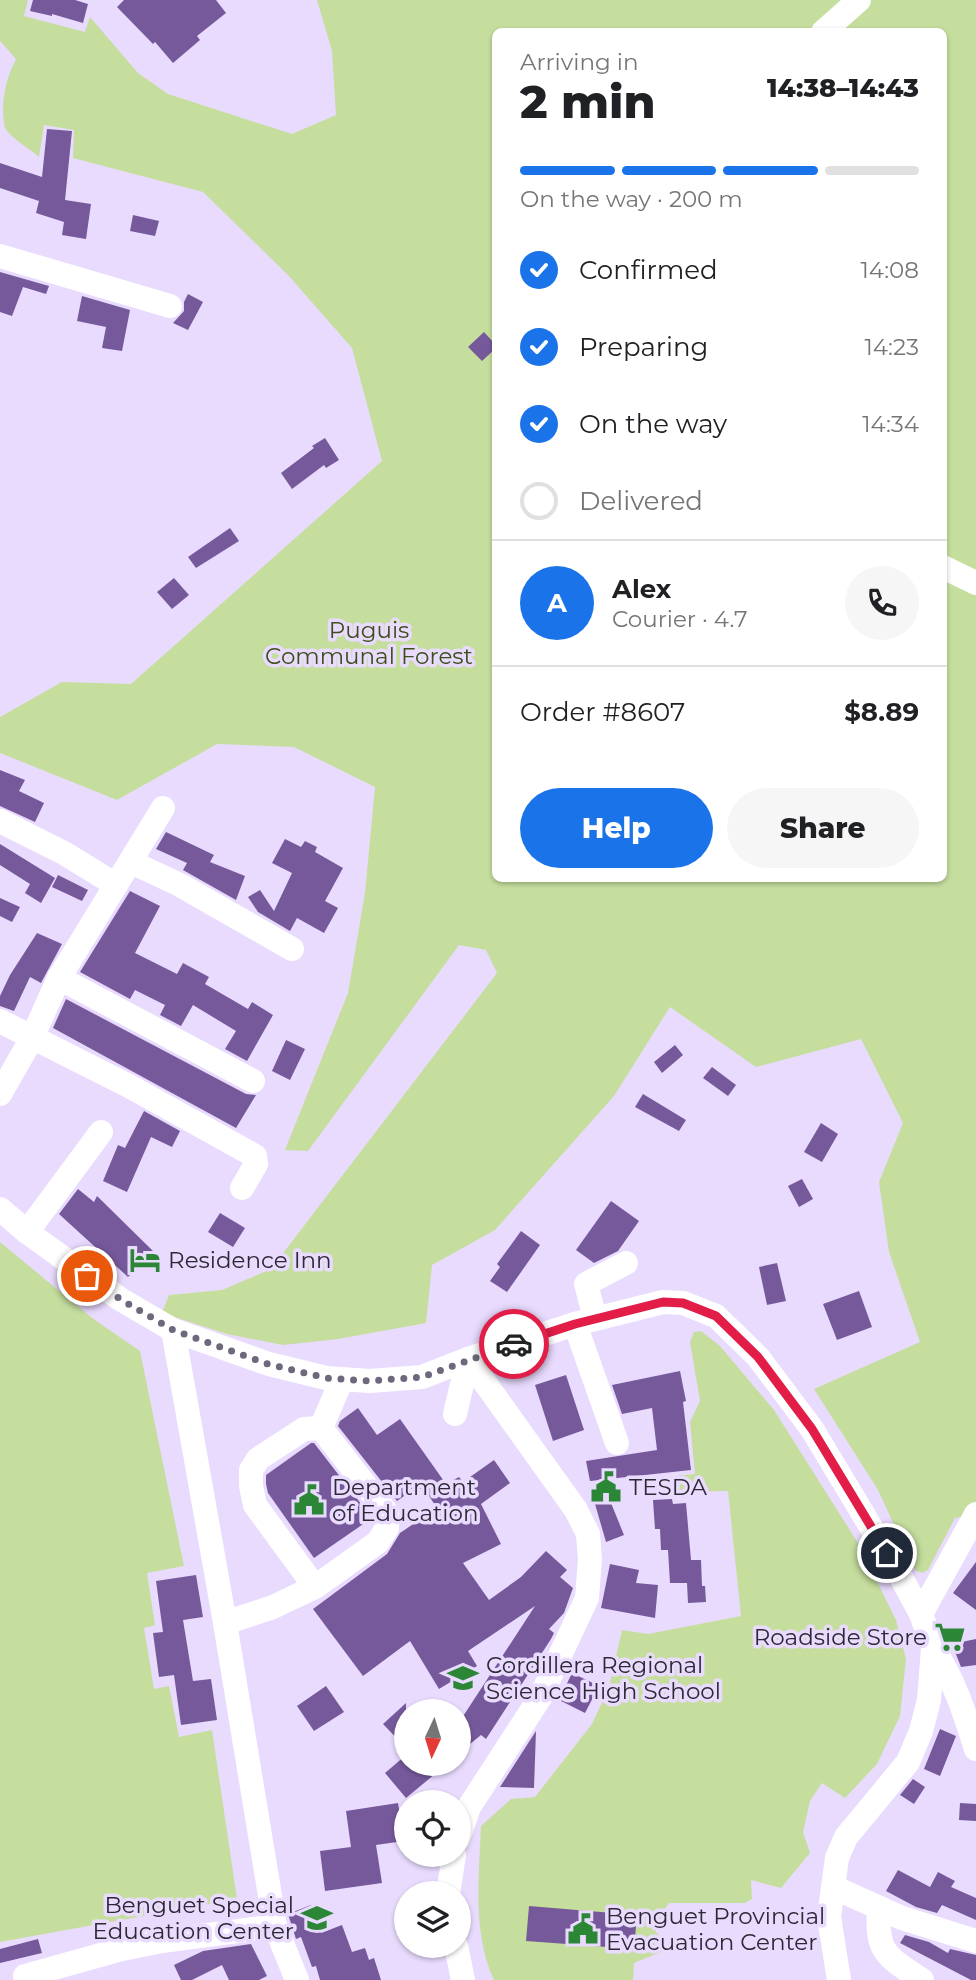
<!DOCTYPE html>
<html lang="en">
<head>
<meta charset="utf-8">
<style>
  :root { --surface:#fff; --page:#f6f6f6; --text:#202124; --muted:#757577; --line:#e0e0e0; --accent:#1a73e8 }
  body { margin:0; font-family:Montserrat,sans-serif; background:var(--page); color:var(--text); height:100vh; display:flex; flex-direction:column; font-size:26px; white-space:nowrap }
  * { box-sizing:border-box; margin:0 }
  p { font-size:23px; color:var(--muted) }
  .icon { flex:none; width:38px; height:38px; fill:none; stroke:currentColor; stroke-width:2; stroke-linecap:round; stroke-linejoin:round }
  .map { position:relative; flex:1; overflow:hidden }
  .sheet { position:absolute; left:492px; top:28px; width:455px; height:854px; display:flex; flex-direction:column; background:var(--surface); border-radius:10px; box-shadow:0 2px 5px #0004 }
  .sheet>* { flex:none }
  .needle { width:46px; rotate:184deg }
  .tools { position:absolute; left:394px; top:1699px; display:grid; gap:14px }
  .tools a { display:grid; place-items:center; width:77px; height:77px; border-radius:50%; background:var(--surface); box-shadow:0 2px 5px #0004; font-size:35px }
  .pin { position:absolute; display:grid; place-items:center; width:60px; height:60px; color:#fff; margin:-30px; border:4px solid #fff; border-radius:50%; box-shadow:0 2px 7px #0007 }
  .courier { position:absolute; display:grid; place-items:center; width:70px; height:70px; margin:-35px; border:5px solid #e11d48; border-radius:50%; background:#fff; color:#222; box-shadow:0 2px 9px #0007 }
  .headline em { font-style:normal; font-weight:800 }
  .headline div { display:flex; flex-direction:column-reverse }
  .headline { display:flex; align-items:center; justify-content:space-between; height:119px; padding:0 28px }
  h1 { font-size:46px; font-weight:800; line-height:52px }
  .bar { display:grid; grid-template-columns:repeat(4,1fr); gap:10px 7px; align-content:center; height:84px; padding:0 28px }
  .bar i { height:9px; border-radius:5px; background:var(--line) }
  .bar .current { background:var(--accent) }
  .bar p { grid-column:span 4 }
  .line { display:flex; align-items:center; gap:18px; padding:0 28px; border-top:2px solid var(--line) }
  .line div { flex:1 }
  .round { display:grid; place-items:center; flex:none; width:74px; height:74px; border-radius:37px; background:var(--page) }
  ol { padding:0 28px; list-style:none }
  li { display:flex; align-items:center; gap:21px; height:77px }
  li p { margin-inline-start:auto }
  li .icon { padding:7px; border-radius:50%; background:var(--accent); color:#fff; stroke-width:4 }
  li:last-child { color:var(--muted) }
  li i { width:38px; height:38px; border:4px solid var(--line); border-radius:50% }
  .button { display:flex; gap:14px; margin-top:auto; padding:14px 28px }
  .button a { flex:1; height:80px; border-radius:42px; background:var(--accent); color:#fff; font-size:28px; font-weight:800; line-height:80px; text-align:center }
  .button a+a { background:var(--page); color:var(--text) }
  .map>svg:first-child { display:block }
</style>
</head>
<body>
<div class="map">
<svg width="976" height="1980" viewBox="0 0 976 1980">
  <rect width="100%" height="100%" fill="#e9dbfe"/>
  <g fill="#c5de9e" fill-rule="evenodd">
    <path d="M0,0H28L24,16L85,32L90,17L138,73L168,94L292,134L336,115L332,51L317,0H976V1529L963,1517L955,1518L928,1570L922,1573L915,1570L878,1490L814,1389L920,1342L889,1252L879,1182L903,1123L861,1039L756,1067L670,1007L614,1096L495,1230L432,1265L426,1323L338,1339L283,1345L227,1334L162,1313L169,1295L222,1290L271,1269L497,973L486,950L459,945L308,1151L285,1150L348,993L365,893L375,787L294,747L217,744L117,800L0,753V717L62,682L131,684L382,461L352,348L288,275L203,192L73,158L74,130L44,125L39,157C29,148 12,139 5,128C0,105 5,80 16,59L0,41ZM495,32H943V878H495Z"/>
    <polygon points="0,1242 92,1318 140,1351 184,1566 147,1573 155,1625 144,1628 154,1689 169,1686 179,1737 212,1730 237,1899 0,1942"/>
    <path d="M701,1331L720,1346L774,1410L858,1543L896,1620L906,1659L900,1716L877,1764L845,1798L822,1783L810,1801L803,1832L810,1853L781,1888L751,1880L752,1899L745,1903H669L664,1910L656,1932L662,1939L663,1951L634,1963L633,1980H494C472,1933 479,1876 481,1826L511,1799L535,1797L592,1724L609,1687L622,1630L648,1634L741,1616L728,1491L667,1492L666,1477L695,1474L690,1422L700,1401L690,1342L694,1332Z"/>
  </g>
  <g fill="#76599b">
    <polygon points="33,0 75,0 88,4 83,23 52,14 52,16 30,11"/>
    <polygon points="124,0 216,0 226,13 197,36 200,40 173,63 155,42 153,44 117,7"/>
    <polygon points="47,129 72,131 65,200 91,204 86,239 62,235 64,222 36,213 39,201 0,188 0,163 42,177"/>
    <polygon points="133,215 159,221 155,236 130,231"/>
    <polygon points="0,272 49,286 46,294 23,287 12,316 0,312"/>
    <polygon points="188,294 203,302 188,330 173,323 184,311 184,302"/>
    <polygon points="82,296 130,310 122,351 102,348 106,327 77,321"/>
    <polygon points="484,332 495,344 495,349 482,361 468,347"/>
    <polygon points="325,438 339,460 326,468 324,465 292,489 281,473 314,448 312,446"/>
    <polygon points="230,528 239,541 196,568 188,557"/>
    <polygon points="174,578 189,595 172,609 157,592"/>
    <polygon points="0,770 25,780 19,791 44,803 35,822 0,806"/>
    <polygon points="166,832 214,855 210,862 245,876 236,900 183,870 187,863 156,849"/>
    <polygon points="285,839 301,847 305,841 317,847 315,852 343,868 325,901 338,908 324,933 297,918 290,931 258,912 248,897 260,890 274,911 292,873 272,863"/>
    <polygon points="0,844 55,878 41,903 25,893 30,884 0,865"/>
    <polygon points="58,875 88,890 82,901 52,887"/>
    <polygon points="130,891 160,906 135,953 177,974 183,963 209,977 205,984 248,1009 252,1002 273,1015 247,1061 225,1049 236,1031 193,1005 181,1026 160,1015 165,1005 135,990 130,999 80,972"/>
    <polygon points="0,898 20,907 12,922 0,916"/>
    <polygon points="37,933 62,944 41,983 30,977 14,1011 0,1006 0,996 10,975"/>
    <polygon points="66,999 246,1094 256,1095 236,1128 53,1028"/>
    <polygon points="286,1040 305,1049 290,1080 272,1071"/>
    <polygon points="675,1045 683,1055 662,1073 654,1062"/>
    <polygon points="712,1067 736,1085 728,1096 703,1078"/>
    <polygon points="643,1094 686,1120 679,1131 635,1107"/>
    <polygon points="144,1111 180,1131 172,1147 151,1137 127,1192 103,1181 118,1145 125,1148"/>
    <polygon points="821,1123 838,1134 822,1162 804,1152"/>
    <polygon points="802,1179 813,1199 799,1207 788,1186"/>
    <polygon points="78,1189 94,1202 97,1196 153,1251 128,1277 59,1214"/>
    <polygon points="611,1201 639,1221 618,1251 594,1263 576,1250"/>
    <polygon points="220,1213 245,1228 233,1247 208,1232"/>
    <polygon points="521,1231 540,1245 507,1292 490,1281 500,1267 497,1264"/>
    <polygon points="777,1263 786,1301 767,1305 759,1267"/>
    <polygon points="859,1291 872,1327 837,1340 823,1304"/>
    <polygon points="680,1371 686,1401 683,1402 691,1470 590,1481 586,1461 657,1450 652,1408 622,1414 612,1385"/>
    <polygon points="566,1375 584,1430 553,1441 535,1385"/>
    <polygon points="358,1408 377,1435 400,1419 446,1484 459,1477 463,1482 494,1460 510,1483 481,1504 501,1544 463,1563 489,1600 521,1577 546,1551 567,1570 560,1577 573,1588 564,1613 549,1629 554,1633 551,1639 486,1739 481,1735 458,1754 458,1724 535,1606 468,1651 477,1666 439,1689 410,1641 363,1676 313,1609 387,1554 400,1533 437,1508 423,1487 419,1490 417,1487 397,1501 338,1426 340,1421"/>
    <polygon points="311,1443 314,1443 372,1518 314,1558 268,1493 266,1484 266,1475"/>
    <polygon points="672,1499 673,1504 686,1503 691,1560 701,1560 702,1586 705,1586 706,1602 688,1603 687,1583 670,1583 668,1550 661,1550 660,1529 655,1529 653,1500"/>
    <polygon points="611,1503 624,1535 606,1542 595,1504"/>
    <polygon points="976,1562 976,1610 953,1593"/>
    <polygon points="610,1564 639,1570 636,1583 658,1585 655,1618 601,1608"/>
    <polygon points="196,1575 203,1617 183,1620 193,1681 211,1679 217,1720 181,1725 174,1675 159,1677 153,1633 163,1632 156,1581"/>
    <polygon points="976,1639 976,1665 961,1667 952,1644"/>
    <polygon points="572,1673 599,1686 585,1713 559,1700"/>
    <polygon points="326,1686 344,1712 314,1731 297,1706"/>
    <polygon points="406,1703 406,1748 383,1724"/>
    <polygon points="940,1729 956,1736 940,1776 924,1769"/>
    <polygon points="536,1731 534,1788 500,1787"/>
    <polygon points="406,1755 406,1764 447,1764 406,1798 385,1773"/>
    <polygon points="913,1779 925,1787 914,1804 900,1795"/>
    <polygon points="398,1803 404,1841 376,1845 382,1883 325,1891 320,1851 351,1847 346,1811"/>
    <polygon points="960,1803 976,1804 976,1821 959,1820"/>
    <polygon points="898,1870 930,1887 938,1872 955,1881 951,1887 976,1898 976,1920 942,1905 937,1913 916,1907 886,1891"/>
    <polygon points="311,1905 321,1933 342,1925 352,1952 365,1948 369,1960 374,1958 381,1980 320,1980 316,1966 312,1967 301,1937 296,1939 288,1914"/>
    <polygon points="529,1906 637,1915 634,1949 526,1941"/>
    <polygon points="905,1935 929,1942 948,1953 950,1949 976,1955 976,1980 971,1980 900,1943"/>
    <polygon points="38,1939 42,1953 0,1963 0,1949"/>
    <polygon points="251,1944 267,1976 259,1980 229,1980 222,1965 192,1980 181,1980 174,1965 203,1951"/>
  </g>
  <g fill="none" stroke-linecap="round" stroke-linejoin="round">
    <g stroke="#fff" stroke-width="24">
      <polyline points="823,32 859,0"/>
      <polyline points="0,256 170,306"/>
      <polyline points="943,567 976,583"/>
      <polyline points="0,821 64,853 116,885"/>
      <polyline points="131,862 180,885 292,949"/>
      <polyline points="59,978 253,1081"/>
      <polyline points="0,1021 129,1086 255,1156 256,1164 242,1188"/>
      <polyline points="0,1094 32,1038 59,978 163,808"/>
      <polyline points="0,1209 27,1232 120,1299 173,1330 269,1364 326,1378 370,1381 422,1377 468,1359 575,1324 663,1302 683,1303 716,1316 758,1357 812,1429 901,1577 921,1614 933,1648 929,1700 921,1731 908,1762 846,1837 837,1858 829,1917 839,1980"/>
      <polyline points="27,1232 101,1132"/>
      <polyline points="595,1318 586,1284 626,1263"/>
      <polyline points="575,1324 617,1443"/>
      <polyline points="173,1330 225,1623 275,1926 297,1980"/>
      <polyline points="455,1414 468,1359"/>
      <polyline points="321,1428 342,1379"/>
      <polyline points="921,1614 976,1514"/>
      <polyline points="225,1623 273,1607 315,1587 378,1542 387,1528 387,1513 321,1428 304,1429 258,1459 251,1470 251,1486 255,1505 315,1587"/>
      <path d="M933,1648C954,1679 965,1714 976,1749"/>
      <polyline points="458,1839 469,1807 541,1696 587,1598 590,1559 588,1534 576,1510 468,1359"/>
      <polyline points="833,1887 902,1918 976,1941"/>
      <polyline points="448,1894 454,1855"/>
      <path d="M879,1908C876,1953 886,1956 922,1980"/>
      <polyline points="456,1946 463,1980"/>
      <polyline points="25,1976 122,1949 162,1941 275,1926"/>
    </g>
  </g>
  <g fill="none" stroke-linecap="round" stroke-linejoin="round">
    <polyline stroke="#6f677b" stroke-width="7" stroke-dasharray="0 12.6" points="87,1276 120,1299 173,1330 268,1364 326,1378 370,1381 422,1377 514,1344"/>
    <polyline stroke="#e11d48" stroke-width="9" points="514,1344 575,1324 663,1302 683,1303 716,1316 758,1357 812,1429 887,1553"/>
  </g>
  <defs>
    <g id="hotel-bare" transform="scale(2.415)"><path d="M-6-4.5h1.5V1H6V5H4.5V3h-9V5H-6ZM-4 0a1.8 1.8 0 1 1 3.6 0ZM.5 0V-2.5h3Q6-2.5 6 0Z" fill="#2b8636" stroke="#e9dbfe" stroke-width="2.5" paint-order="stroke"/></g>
    <g id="civic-bare" transform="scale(2.415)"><path d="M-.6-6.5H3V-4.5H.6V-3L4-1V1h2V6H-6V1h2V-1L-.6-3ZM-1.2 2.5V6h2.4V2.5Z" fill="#2b8636" stroke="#e9dbfe" stroke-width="2.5" paint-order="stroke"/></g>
    <g id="supermarket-bare" transform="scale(2.415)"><path d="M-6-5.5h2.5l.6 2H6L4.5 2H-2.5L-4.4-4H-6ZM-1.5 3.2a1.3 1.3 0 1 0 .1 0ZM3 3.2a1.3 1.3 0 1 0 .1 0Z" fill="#2b8636" stroke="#e9dbfe" stroke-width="2.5" paint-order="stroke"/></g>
    <g id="school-bare" transform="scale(2.415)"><path d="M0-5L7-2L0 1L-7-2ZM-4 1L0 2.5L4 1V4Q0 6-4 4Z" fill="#2b8636" stroke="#e9dbfe" stroke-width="2.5" paint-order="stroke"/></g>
  </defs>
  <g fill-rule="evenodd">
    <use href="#hotel-bare" x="145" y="1260"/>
    <use href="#civic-bare" x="606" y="1487"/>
    <use href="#civic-bare" x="309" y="1500"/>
    <use href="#supermarket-bare" x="950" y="1637"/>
    <use href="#school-bare" x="463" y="1678"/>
    <use href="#school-bare" x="317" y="1918"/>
    <use href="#civic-bare" x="583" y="1929"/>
  </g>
  <g text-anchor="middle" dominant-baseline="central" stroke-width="7" stroke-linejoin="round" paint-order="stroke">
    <g font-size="23" fill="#3d4e18" stroke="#e9dbfe">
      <text x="369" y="630">Puguis<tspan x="369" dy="26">Communal Forest</tspan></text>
    </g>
    <g font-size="23" fill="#2d2835" stroke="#e9dbfe" text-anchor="start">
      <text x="168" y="1260">Residence Inn</text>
      <text x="332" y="1487">Department<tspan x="332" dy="26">of Education</tspan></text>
      <text x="629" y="1487">TESDA</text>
      <text x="927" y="1637" text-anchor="end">Roadside Store</text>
      <text x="486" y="1665">Cordillera Regional<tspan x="486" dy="26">Science High School</tspan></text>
      <text x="294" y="1905" text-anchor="end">Benguet Special<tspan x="294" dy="26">Education Center</tspan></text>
      <text x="606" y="1916">Benguet Provincial<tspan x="606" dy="26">Evacuation Center</tspan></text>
    </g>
  </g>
</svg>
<div class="tools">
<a><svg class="needle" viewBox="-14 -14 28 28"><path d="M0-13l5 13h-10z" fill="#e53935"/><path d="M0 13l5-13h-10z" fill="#757577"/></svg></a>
<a><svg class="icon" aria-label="locate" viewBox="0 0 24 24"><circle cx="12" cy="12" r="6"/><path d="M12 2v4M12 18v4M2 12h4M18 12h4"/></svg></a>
<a><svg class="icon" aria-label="layers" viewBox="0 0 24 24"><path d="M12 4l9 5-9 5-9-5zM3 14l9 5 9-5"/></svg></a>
</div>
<div class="pin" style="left:87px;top:1276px;background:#ea580c"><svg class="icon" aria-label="bag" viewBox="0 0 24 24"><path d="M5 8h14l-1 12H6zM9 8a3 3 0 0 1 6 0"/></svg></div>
<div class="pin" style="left:887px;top:1553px;background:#1f2937"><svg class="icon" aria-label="home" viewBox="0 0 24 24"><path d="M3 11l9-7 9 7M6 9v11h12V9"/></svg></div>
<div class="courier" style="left:514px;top:1344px"><svg class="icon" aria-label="car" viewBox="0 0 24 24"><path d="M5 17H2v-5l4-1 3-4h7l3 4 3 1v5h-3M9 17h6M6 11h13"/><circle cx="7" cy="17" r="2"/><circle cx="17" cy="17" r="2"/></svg></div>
<section class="sheet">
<div class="headline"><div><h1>2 min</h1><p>Arriving in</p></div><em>14:38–14:43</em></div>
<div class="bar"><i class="current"></i><i class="current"></i><i class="current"></i><i></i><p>On the way · 200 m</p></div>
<ol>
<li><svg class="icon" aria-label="check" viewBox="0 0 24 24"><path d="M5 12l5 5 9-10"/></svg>Confirmed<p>14:08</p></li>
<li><svg class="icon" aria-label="check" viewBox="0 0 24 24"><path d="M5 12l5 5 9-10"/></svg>Preparing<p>14:23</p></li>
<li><svg class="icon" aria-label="check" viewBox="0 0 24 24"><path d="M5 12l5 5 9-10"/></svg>On the way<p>14:34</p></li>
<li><i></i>Delivered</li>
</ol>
<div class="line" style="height:126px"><b class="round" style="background:var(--accent);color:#fff">A</b><div><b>Alex</b><p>Courier · 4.7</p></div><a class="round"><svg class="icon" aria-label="phone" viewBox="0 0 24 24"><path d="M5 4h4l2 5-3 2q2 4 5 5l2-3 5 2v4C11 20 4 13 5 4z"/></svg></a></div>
<div class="line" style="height:91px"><div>Order #8607</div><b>$8.89</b></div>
<div class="button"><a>Help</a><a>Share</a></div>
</section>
</div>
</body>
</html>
